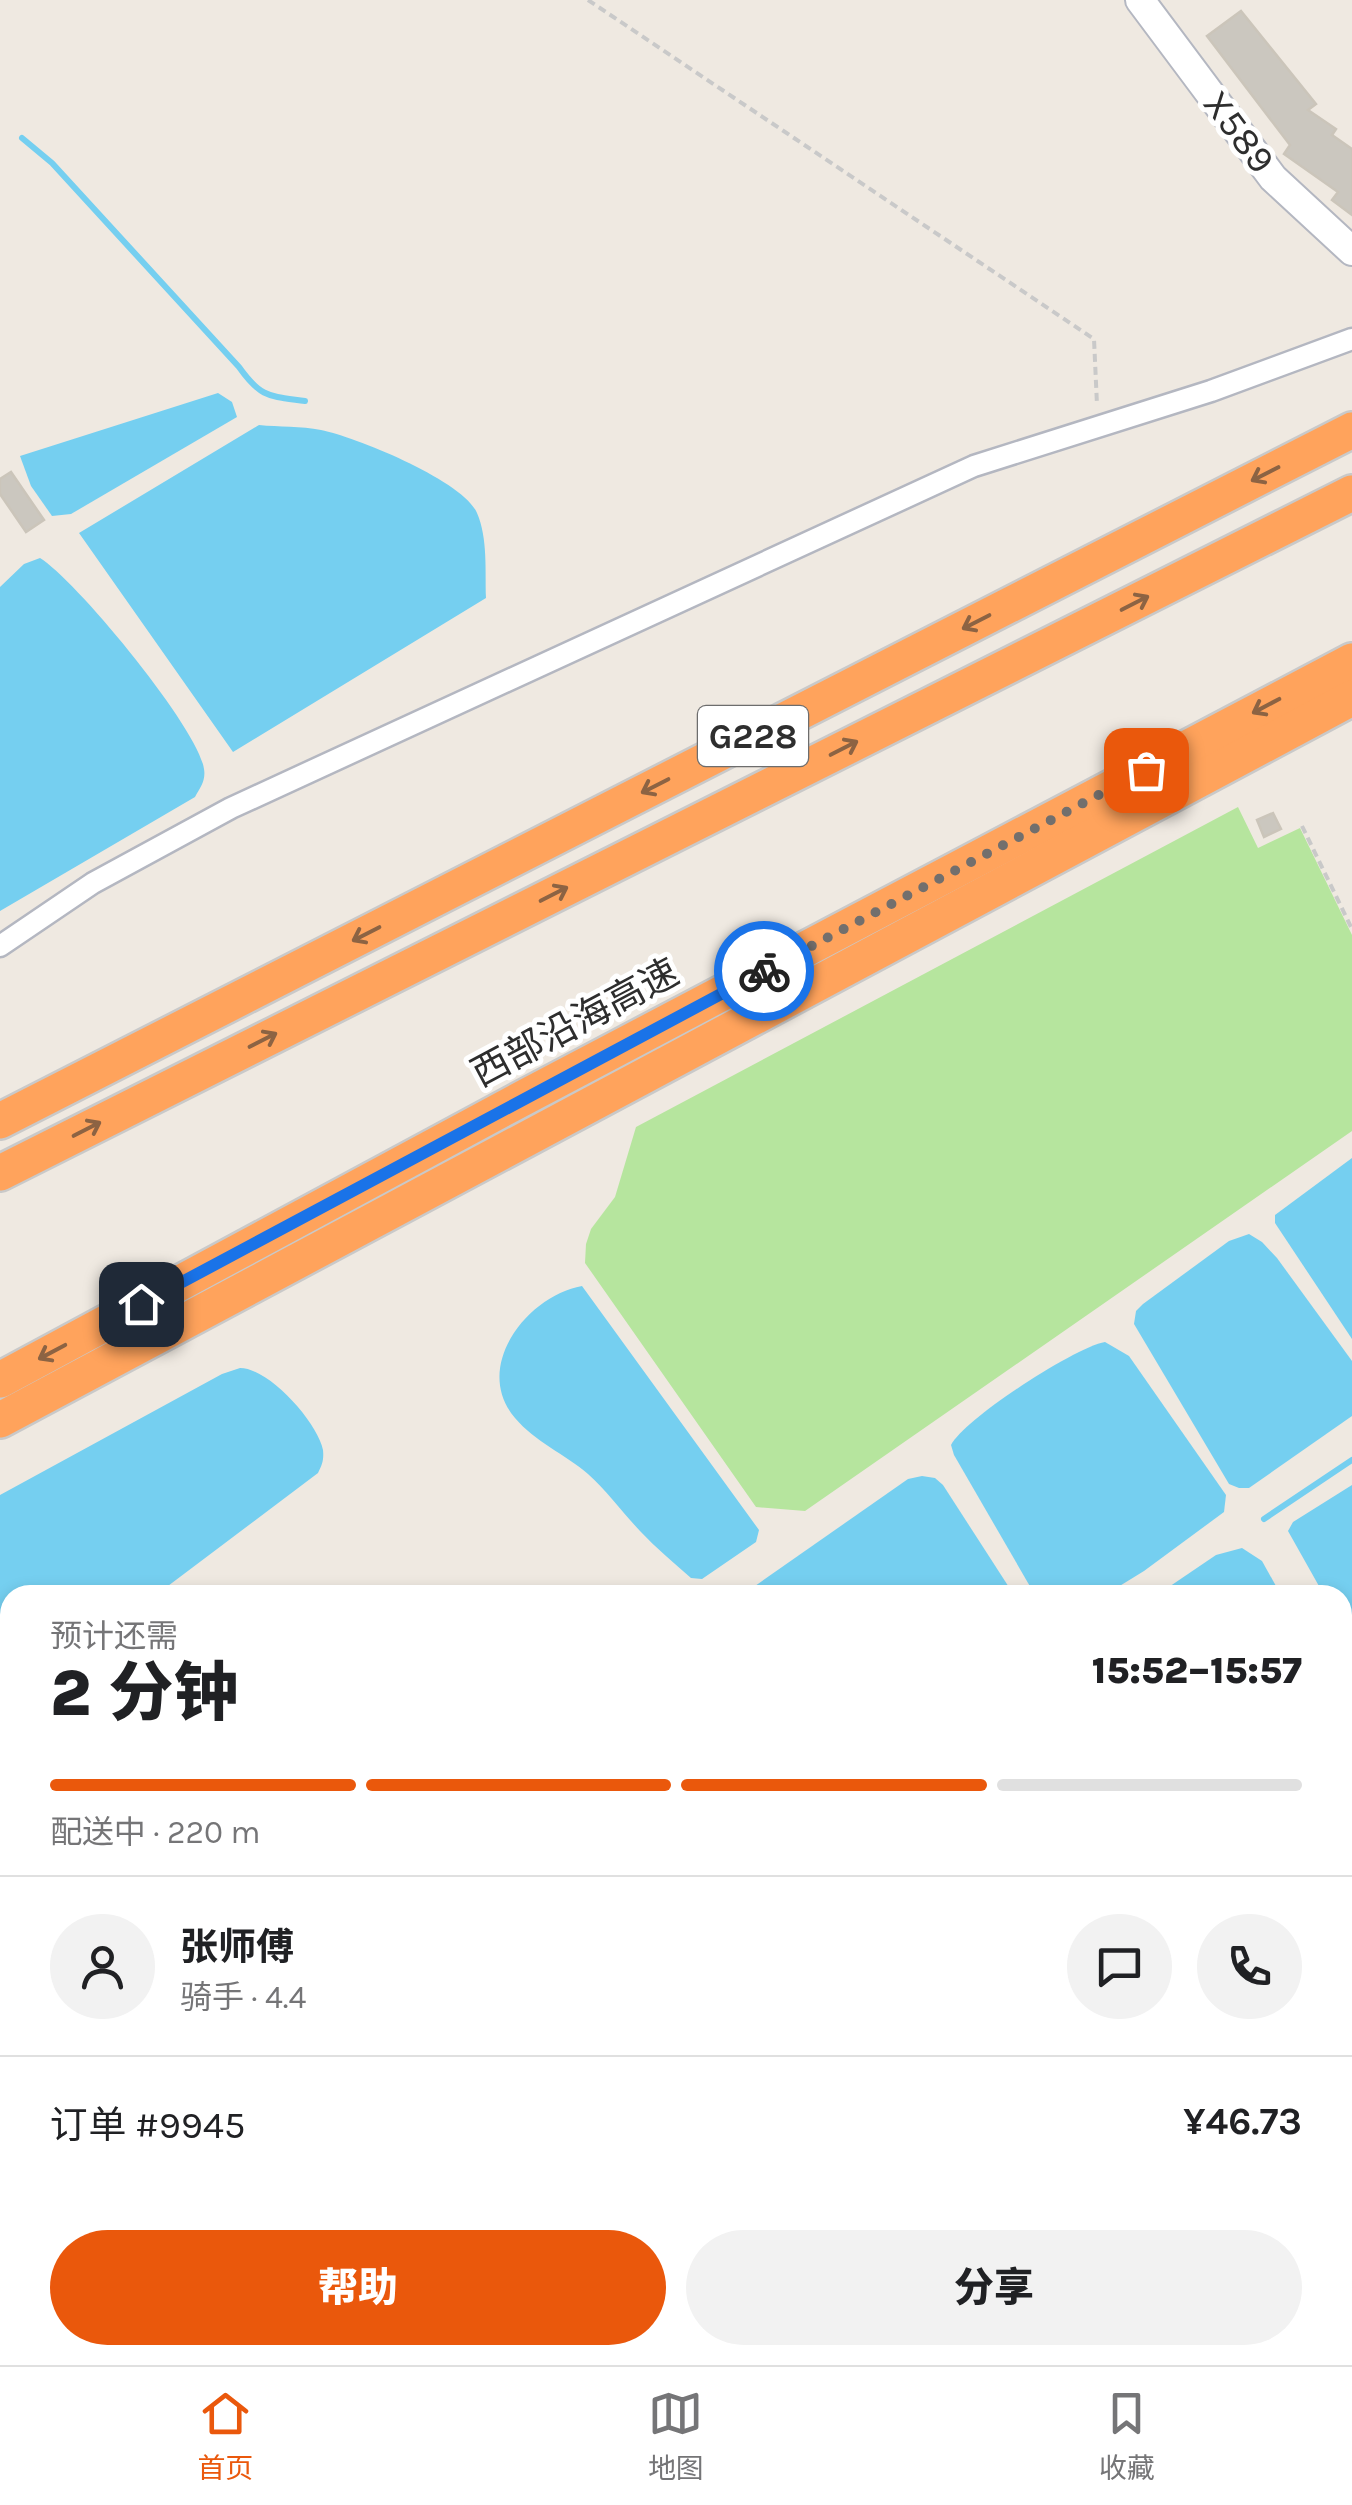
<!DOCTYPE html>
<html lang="zh">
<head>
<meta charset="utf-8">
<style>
  :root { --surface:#fff; --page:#f2f2f2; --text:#202124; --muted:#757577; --line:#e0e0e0; --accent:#ea580c }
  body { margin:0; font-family:Karla,"Noto Sans SC",sans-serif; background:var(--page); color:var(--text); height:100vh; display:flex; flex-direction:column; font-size:38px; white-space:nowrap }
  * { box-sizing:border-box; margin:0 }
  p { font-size:32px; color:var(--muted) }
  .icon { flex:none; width:55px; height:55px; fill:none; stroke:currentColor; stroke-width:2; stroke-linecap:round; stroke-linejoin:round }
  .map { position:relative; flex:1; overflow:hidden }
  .sheet { position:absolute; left:0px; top:1585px; width:1352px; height:780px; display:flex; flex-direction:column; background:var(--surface); border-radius:30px 30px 0 0; box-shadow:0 5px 15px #0003 }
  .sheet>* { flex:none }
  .pin { position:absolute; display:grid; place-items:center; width:85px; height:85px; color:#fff; margin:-42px; border-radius:20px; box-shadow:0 5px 15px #0006 }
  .courier { position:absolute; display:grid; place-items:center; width:100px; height:100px; margin:-50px; border:8px solid #1a73e8; border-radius:50%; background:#fff; color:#222; box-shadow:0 2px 12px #0007 }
  .headline em { font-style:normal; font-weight:800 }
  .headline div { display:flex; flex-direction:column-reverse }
  .headline { display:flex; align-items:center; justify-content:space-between; height:170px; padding:0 50px }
  h1 { font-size:65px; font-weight:800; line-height:75px }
  .bar { display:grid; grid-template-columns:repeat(4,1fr); gap:15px 10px; align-content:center; height:120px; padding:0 50px }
  .bar i { height:12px; border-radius:8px; background:var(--line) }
  .bar .on { background:var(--accent) }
  .bar p { grid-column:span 4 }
  .line { display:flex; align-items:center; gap:25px; padding:0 50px; border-top:2px solid var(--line) }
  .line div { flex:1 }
  .round { display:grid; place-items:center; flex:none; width:105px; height:105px; border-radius:52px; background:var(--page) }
  .cta { display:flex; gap:20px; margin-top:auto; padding:20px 50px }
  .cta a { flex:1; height:115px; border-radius:60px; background:var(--accent); color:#fff; font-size:40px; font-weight:800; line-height:115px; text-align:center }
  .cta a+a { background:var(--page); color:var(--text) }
  .tab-bar { display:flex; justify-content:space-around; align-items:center; height:140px; border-top:2px solid var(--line); background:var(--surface); font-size:28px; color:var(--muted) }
  .tab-bar a { display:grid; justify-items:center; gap:5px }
  .tab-bar .on { color:var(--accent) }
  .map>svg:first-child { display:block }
</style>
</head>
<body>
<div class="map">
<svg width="1352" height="2365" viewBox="0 0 1352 2365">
  <rect width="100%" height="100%" fill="#efe9e1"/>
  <polygon fill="#b6e59e" points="1238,807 1258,848 1300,828 1352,935 1352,1131 805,1511 756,1507 585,1263 586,1244 591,1229 615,1197 636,1127"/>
  <g fill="#75cff0">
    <polygon points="218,393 232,402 237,417 71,514 52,516 31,486 20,456"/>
    <path d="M259,425C279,427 301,426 321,430C356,437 464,481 477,513C488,538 485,572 486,598L233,752L79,533Z"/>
    <path d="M40,558C76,580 199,729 204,769C206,781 200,788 195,797L0,911V587L24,564Z"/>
    <polygon points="1352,1158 1352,1339 1275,1223 1275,1215"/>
    <polygon points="1249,1234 1262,1242 1277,1258 1352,1361 1352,1416 1249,1488 1239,1488 1229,1484 1134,1324 1136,1311 1143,1304 1229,1241"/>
    <path d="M582,1286L759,1530L756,1542L702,1579L691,1578C674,1563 656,1548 640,1531C623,1513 607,1491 588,1474C565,1454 535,1442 515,1418C471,1366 529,1295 582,1286Z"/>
    <path d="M1105,1342L1129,1356L1226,1495L1224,1512L1144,1571L1105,1595H1035L954,1455L951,1445C964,1419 1075,1347 1105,1342Z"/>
    <path d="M240,1368C269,1368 318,1423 323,1450C324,1460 322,1465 318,1473L156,1595H10V1695L0,1701V1495L222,1374Z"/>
    <polygon points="922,1476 935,1478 943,1485 1014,1595 742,1595 908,1479"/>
    <polygon points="1352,1485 1352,1639 1343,1624 1342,1595 1324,1595 1288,1531 1293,1522"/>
    <polygon points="1242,1548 1262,1561 1281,1595 1157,1595 1216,1555"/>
    <polygon points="1352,1732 1352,1915 1343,1922 1343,1736"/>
    <polygon points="0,1832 10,1845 10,1900 0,1909"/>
    <polygon points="10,1922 10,2184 0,2194 0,1930"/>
    <polygon points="1352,1942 1352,2092 1343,2078 1342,1948"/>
    <polygon points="10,2222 10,2355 184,2355 190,2365 0,2365 0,2230"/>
    <polygon points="264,2355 516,2355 526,2365 254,2365"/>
    <polygon points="603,2355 689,2355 679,2365 615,2365"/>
    <polygon points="724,2355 1042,2355 1043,2365 714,2365"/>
  </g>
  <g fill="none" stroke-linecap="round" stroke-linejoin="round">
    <g stroke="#75cff0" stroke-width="6">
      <path d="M22,138L52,163L239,367C261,398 269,396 305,401"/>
      <polyline points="1264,1519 1352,1460"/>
      <polyline points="1342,2321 1352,2335"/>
      <polyline points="1091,2355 1097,2365"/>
    </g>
    <g stroke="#75cff0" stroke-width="38">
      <polyline points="1342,2246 1352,2240"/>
      <polyline points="1166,2365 1181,2355"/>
    </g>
  </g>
  <g fill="#cbc7bf" stroke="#cbc5ba" stroke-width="2.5">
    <polygon points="1241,11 1316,104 1308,110 1336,129 1332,135 1352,149 1352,215 1332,200 1338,192 1284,154 1290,145 1207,36"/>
    <polygon points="11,472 44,520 26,532 0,494 0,479"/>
    <polygon points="1273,813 1281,829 1264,837 1257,820"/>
  </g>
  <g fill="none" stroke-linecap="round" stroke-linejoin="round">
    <g stroke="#b4b7c1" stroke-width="25">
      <polyline id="street" points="0,946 93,883 231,808 974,466 1211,391 1352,339"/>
    </g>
    <g stroke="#b4b7c1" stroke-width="32">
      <polyline id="secondary" points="1140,0 1273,178 1352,251"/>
    </g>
    <g stroke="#c9c9c9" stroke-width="40">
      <g id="highway">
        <polyline points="0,1121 1352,430"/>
        <polyline points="0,1173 1352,493"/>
        <polyline points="0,1380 527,1096 1352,661"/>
        <polyline points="0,1420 1352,698"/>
      </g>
    </g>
    <g stroke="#c9c9c9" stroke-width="4" stroke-dasharray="8 5" stroke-linecap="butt">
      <polyline points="588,0 1094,339 1097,405"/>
      <polyline points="1302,826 1352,929"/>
      <polyline points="1342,2197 1352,2190"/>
      <polyline points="0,2211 10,2202"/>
      <polyline points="201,2355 210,2365"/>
      <polyline points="1064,2355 1071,2365"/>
      <polyline points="1086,2365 1109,2355"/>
    </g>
    <use href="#street" stroke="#fff" stroke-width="20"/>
    <use href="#secondary" stroke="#fff" stroke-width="28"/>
    <use href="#highway" stroke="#ffa35c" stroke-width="35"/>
  </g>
  <defs><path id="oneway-shaft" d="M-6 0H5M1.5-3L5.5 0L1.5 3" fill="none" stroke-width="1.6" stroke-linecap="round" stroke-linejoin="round" transform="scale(2.5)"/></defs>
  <g stroke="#8c6343">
    <use href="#oneway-shaft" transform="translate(1265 474) rotate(153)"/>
    <use href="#oneway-shaft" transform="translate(1135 603) rotate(-27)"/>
    <use href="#oneway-shaft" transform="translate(976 622) rotate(153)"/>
    <use href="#oneway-shaft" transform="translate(1266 706) rotate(152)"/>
    <use href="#oneway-shaft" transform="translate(844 748) rotate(-27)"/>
    <use href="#oneway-shaft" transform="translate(655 786) rotate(153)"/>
    <use href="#oneway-shaft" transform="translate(554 894) rotate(-27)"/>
    <use href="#oneway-shaft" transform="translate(366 934) rotate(153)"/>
    <use href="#oneway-shaft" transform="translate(263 1040) rotate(-27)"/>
    <use href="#oneway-shaft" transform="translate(87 1129) rotate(-27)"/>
    <use href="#oneway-shaft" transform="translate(52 1352) rotate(152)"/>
  </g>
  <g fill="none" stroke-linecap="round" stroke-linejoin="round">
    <polyline stroke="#726f6d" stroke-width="10" stroke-dasharray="0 18" points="764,971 1146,770"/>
    <polyline stroke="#1a73e8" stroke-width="12" points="141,1304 764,971"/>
  </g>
  <g text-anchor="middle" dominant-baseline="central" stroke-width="10" stroke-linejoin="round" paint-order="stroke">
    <rect fill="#fff" stroke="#6d6d6d" stroke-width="2.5" x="698" y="706" width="110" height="60" rx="8"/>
    <g font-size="35" font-weight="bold" fill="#2e2e2e">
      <text x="753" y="736">G228</text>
    </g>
    <g font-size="38" fill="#2e2e2e" stroke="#fff">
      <text transform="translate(1239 132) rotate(53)">X589</text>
      <text transform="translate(575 1023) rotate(-28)">西部沿海高速</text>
    </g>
  </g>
</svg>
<div class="pin" style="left:1146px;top:770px;background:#ea580c"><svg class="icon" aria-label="bag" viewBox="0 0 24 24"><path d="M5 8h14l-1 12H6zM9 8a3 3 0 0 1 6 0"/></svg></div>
<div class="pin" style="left:141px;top:1304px;background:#1f2937"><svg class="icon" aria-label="home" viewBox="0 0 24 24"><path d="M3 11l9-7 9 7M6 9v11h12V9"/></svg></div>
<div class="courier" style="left:764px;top:971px"><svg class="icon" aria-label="bike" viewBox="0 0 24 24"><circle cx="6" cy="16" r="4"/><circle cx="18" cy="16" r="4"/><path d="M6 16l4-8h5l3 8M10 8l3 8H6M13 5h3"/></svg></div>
<section class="sheet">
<div class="headline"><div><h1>2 分钟</h1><p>预计还需</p></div><em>15:52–15:57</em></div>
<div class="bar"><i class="on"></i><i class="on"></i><i class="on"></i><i></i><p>配送中 · 220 m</p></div>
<div class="line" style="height:180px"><a class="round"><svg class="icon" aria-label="person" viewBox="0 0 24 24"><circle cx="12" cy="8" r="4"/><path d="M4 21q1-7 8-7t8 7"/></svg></a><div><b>张师傅</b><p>骑手 · 4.4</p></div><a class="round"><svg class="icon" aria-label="chat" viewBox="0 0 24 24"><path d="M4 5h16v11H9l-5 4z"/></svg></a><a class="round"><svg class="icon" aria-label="phone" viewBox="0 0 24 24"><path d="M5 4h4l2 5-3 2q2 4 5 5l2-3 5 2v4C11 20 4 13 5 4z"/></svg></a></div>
<div class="line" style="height:130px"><div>订单 #9945</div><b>¥46.73</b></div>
<div class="cta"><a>帮助</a><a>分享</a></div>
</section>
</div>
<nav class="tab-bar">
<a class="on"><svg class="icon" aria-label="home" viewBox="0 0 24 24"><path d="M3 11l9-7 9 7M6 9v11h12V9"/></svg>首页</a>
<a><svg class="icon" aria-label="map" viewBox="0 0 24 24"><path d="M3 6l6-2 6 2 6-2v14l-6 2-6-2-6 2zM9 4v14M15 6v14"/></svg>地图</a>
<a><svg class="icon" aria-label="saved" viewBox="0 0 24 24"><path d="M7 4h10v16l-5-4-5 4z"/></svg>收藏</a>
</nav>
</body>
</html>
